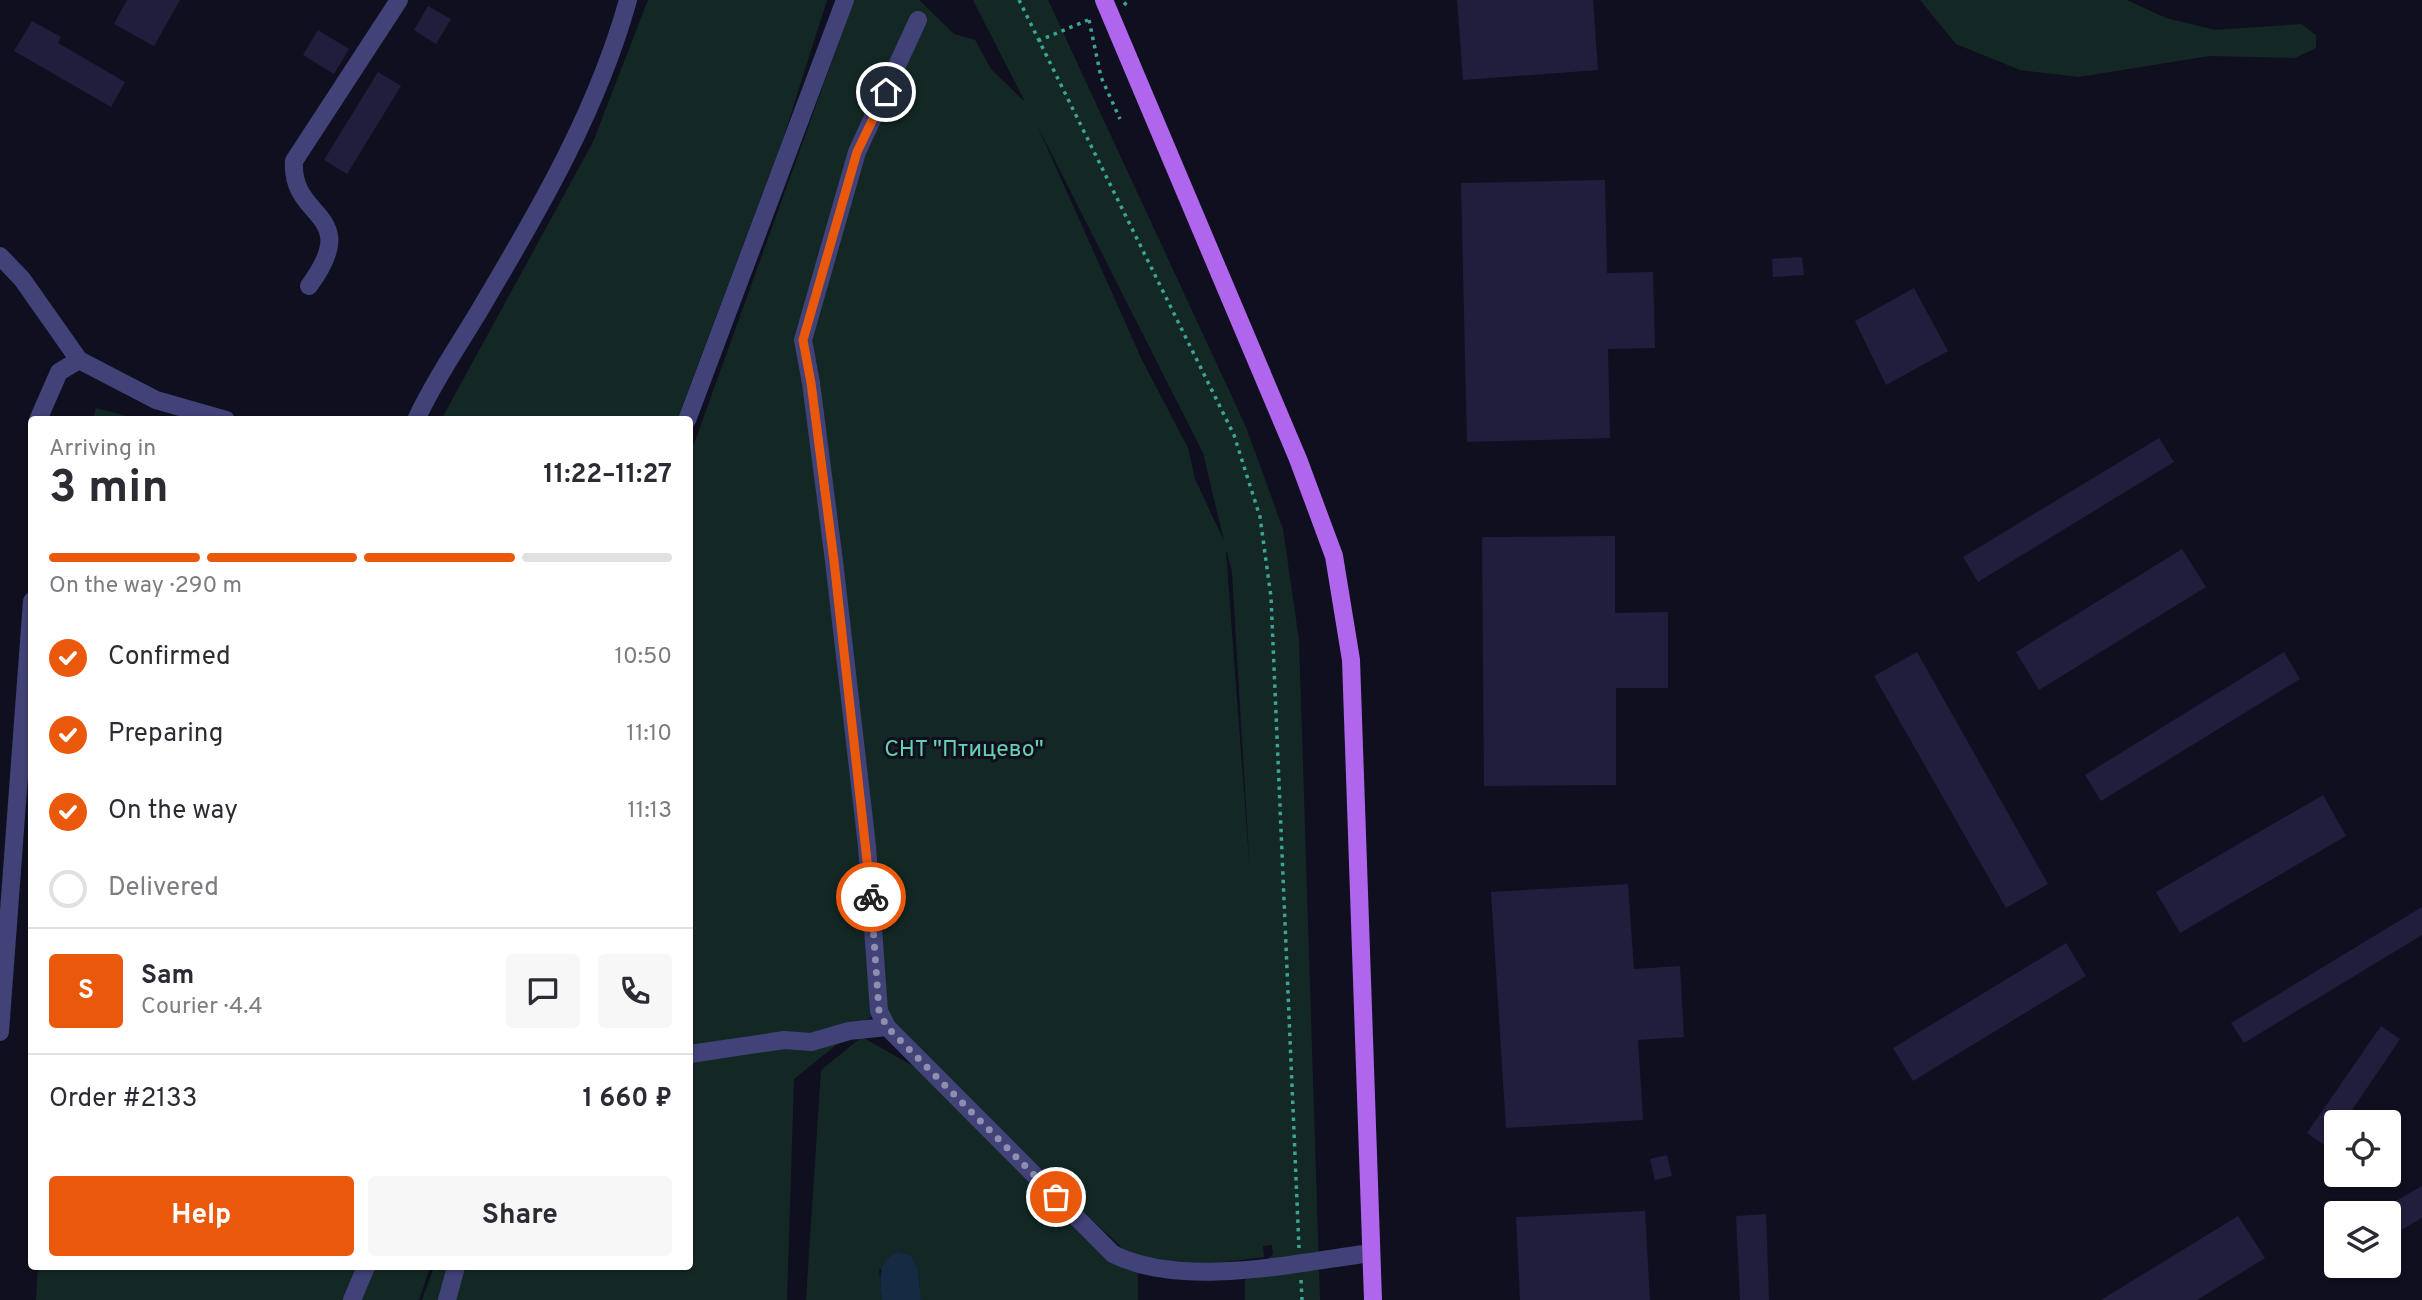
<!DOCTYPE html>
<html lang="en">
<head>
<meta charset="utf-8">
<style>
  :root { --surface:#fff; --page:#f7f7f7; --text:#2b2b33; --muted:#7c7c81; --line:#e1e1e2; --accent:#ea580c }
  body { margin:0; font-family:Overpass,sans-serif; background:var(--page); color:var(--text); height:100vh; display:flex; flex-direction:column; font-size:26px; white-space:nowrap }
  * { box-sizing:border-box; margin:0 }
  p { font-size:23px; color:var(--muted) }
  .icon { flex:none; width:38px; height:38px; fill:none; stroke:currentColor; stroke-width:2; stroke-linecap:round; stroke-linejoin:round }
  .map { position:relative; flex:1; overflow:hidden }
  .drawer { position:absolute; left:28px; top:416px; width:665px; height:854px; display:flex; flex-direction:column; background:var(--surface); border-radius:7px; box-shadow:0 2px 5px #0004 }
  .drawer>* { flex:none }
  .tools { position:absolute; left:2324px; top:1110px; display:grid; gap:14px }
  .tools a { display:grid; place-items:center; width:77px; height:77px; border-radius:7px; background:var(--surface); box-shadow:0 2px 5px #0004; font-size:35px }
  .pin { position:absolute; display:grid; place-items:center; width:60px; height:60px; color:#fff; margin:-30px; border:4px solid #fff; border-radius:50%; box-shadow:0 2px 7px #0007 }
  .courier { position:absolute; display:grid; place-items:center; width:70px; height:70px; margin:-35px; border:5px solid #ea580c; border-radius:50%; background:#fff; color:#222; box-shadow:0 2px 9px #0007 }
  .overview em { font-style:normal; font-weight:700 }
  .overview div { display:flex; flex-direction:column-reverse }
  .overview { display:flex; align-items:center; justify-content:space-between; height:119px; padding:0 21px }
  h1 { font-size:46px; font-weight:700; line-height:52px }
  .bar { display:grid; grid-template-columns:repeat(4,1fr); gap:10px 7px; align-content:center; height:84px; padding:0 21px }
  .bar i { height:9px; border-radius:5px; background:var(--line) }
  .bar .current { background:var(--accent) }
  .bar p { grid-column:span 4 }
  .line { display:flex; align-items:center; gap:18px; padding:0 21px; border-top:2px solid var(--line) }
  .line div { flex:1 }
  .round { display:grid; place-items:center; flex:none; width:74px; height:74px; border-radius:7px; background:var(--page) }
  ol { padding:0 21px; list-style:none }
  li { display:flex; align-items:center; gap:21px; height:77px }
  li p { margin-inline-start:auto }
  li .icon { padding:7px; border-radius:50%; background:var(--accent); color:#fff; stroke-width:4 }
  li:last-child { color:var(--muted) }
  li i { width:38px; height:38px; border:4px solid var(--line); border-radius:50% }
  .cta { display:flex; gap:14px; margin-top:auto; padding:14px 21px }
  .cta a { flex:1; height:80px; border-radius:7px; background:var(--accent); color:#fff; font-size:28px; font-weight:700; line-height:80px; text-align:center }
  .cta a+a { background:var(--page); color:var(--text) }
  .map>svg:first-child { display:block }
</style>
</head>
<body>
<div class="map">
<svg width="2422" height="1300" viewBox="0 0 2422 1300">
  <rect width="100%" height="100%" fill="#100f1f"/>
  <g fill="#132825" fill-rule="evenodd">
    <polygon points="648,0 827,0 784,136 677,420 441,420 593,142"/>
    <path d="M854,0H919L954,34L975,40L991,69L1025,102L973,0H1048L1246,427L1283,529L1299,640L1320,1300H1245V1280L1273,1254L1272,1245L1263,1246L1264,1257L1176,1268L1134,1259L988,1122L1138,1273V1300H921L918,1270L879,1269L882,1300H806L821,1070L862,1037L950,1087L878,1011L794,1079L787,1300H422L434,1267H690V455ZM1037,125L1203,453L1224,541L1195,479L1188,448L1142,360ZM1227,552L1232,572L1250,873L1226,552Z"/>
    <polygon points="1920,0 2127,0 2166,18 2215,30 2301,24 2316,35 2316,48 2295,58 2209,56 2079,77 2020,70 1956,44"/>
    <polygon points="96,408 141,420 93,420"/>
    <polygon points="38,1267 358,1267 345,1300 36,1300"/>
    <polygon points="373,1267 430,1267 419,1300 360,1300"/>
  </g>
  <path fill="#152a43" d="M897,1252L911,1256L918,1270L921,1300H882C880,1278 876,1264 897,1252Z"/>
  <g fill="#211d3d">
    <polygon points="127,0 180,0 154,46 114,24"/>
    <polygon points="1457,0 1593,0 1598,70 1463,80"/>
    <polygon points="428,6 451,19 436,44 414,30"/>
    <polygon points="32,21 61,37 58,43 125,82 111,107 14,51"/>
    <polygon points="318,30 349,49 334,74 303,55"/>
    <polygon points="378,72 401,86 347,174 324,160"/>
    <polygon points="1605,180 1607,273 1653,272 1655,348 1608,349 1610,438 1467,442 1461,183"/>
    <polygon points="1802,257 1804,275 1773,277 1772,259"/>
    <polygon points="1914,288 1948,351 1886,385 1855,321"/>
    <polygon points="2159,438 2174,462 1978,582 1963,557"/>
    <polygon points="1615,536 1615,613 1668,612 1668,688 1616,688 1616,785 1484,786 1482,537"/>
    <polygon points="2182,549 2206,587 2039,690 2016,652"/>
    <polygon points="1917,652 2048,884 2006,908 1874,676"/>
    <polygon points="2284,652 2300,679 2101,801 2085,775"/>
    <polygon points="2323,795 2346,836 2180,933 2156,892"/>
    <polygon points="1628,884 1634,969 1680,966 1684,1037 1638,1040 1643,1120 1506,1128 1491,892"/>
    <polygon points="2422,907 2422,935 2244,1043 2231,1023"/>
    <polygon points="2066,943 2086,976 1913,1081 1893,1048"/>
    <polygon points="2381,1026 2400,1039 2344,1122 2336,1122 2336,1133 2327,1147 2307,1133"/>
    <polygon points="1667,1155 1672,1176 1655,1180 1650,1159"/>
    <polygon points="2422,1186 2422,1218 2389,1237 2389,1205"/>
    <polygon points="1645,1211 1650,1300 1520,1300 1516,1217"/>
    <polygon points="1766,1214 1769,1300 1740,1300 1736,1216"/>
    <polygon points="2238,1216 2265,1258 2197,1300 2101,1300"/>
  </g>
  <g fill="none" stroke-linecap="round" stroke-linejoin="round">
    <g stroke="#3ca495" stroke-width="3.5" stroke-dasharray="3.5 5" stroke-linecap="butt">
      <polyline points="1019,0 1234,435 1260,517 1271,597 1299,1248"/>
      <polyline points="1124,5 1129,0"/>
      <polyline points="1089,20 1101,77 1120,119"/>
      <polyline points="1038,41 1088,20"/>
      <polyline points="1301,1280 1302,1300"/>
    </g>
    <g stroke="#404278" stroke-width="18">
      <path d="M918,20L857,152L803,340L811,383L834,561L867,846L879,1011L887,1027L1113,1254C1182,1289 1295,1263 1371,1253"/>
      <polyline points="0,256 22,279 79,360 156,400 226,420"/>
      <path d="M309,286C364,211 290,221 294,161L399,0"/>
      <polyline points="38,420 59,372 79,360"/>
      <path d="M416,420C435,378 462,341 485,301C542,205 598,108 628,0"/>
      <polyline points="687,420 845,0"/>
      <polyline points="0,1032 32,601"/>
      <polyline points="690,1054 784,1040 811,1042 849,1031 887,1027"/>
      <polyline points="352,1300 366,1267"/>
      <polyline points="447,1300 456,1267"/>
    </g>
    <polyline stroke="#af66ec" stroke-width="18" points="1104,0 1298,459 1334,556 1351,660 1373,1300"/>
  </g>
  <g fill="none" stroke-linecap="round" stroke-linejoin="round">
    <polyline stroke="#8f8ead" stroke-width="7" stroke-dasharray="0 12.6" points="871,897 879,1011 887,1027 1056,1197"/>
    <polyline stroke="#ea580c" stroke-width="9" points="871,897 834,561 811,383 803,340 857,152 886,92"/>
  </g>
  <g text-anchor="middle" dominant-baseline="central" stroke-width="6" stroke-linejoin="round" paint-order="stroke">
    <g font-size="23" fill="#67d0ae" stroke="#100f1f">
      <text x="964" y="750">СНТ "Птицево"</text>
    </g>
  </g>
</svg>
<div class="tools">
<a><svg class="icon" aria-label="locate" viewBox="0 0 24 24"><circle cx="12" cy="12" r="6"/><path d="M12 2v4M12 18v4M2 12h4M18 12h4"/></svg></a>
<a><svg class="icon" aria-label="layers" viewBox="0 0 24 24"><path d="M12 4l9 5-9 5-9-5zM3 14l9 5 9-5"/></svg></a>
</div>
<div class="pin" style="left:1056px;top:1197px;background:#ea580c"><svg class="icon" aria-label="bag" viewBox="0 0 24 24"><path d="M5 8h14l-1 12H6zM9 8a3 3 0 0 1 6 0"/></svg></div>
<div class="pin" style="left:886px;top:92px;background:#1f2937"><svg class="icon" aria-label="home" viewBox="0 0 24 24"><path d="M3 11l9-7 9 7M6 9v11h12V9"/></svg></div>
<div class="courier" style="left:871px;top:897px"><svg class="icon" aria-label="bike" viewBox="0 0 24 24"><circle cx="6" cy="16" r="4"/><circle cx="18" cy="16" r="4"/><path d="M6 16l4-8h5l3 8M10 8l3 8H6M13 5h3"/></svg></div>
<section class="drawer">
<div class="overview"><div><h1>3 min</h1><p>Arriving in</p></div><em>11:22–11:27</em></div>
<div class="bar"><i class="current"></i><i class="current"></i><i class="current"></i><i></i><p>On the way · 290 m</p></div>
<ol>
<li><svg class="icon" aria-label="check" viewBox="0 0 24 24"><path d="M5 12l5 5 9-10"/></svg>Confirmed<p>10:50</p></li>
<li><svg class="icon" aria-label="check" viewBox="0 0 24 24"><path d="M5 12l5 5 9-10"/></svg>Preparing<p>11:10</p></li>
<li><svg class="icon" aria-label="check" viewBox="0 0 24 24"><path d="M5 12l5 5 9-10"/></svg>On the way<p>11:13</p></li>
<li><i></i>Delivered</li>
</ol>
<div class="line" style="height:126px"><b class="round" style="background:var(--accent);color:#fff">S</b><div><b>Sam</b><p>Courier · 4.4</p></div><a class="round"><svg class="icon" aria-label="chat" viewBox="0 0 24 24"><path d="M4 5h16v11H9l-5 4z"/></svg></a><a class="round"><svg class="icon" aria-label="phone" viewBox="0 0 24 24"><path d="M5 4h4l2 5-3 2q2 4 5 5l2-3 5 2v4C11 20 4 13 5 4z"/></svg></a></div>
<div class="line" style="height:91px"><div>Order #2133</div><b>1 660 ₽</b></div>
<div class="cta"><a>Help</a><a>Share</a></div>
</section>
</div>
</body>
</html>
